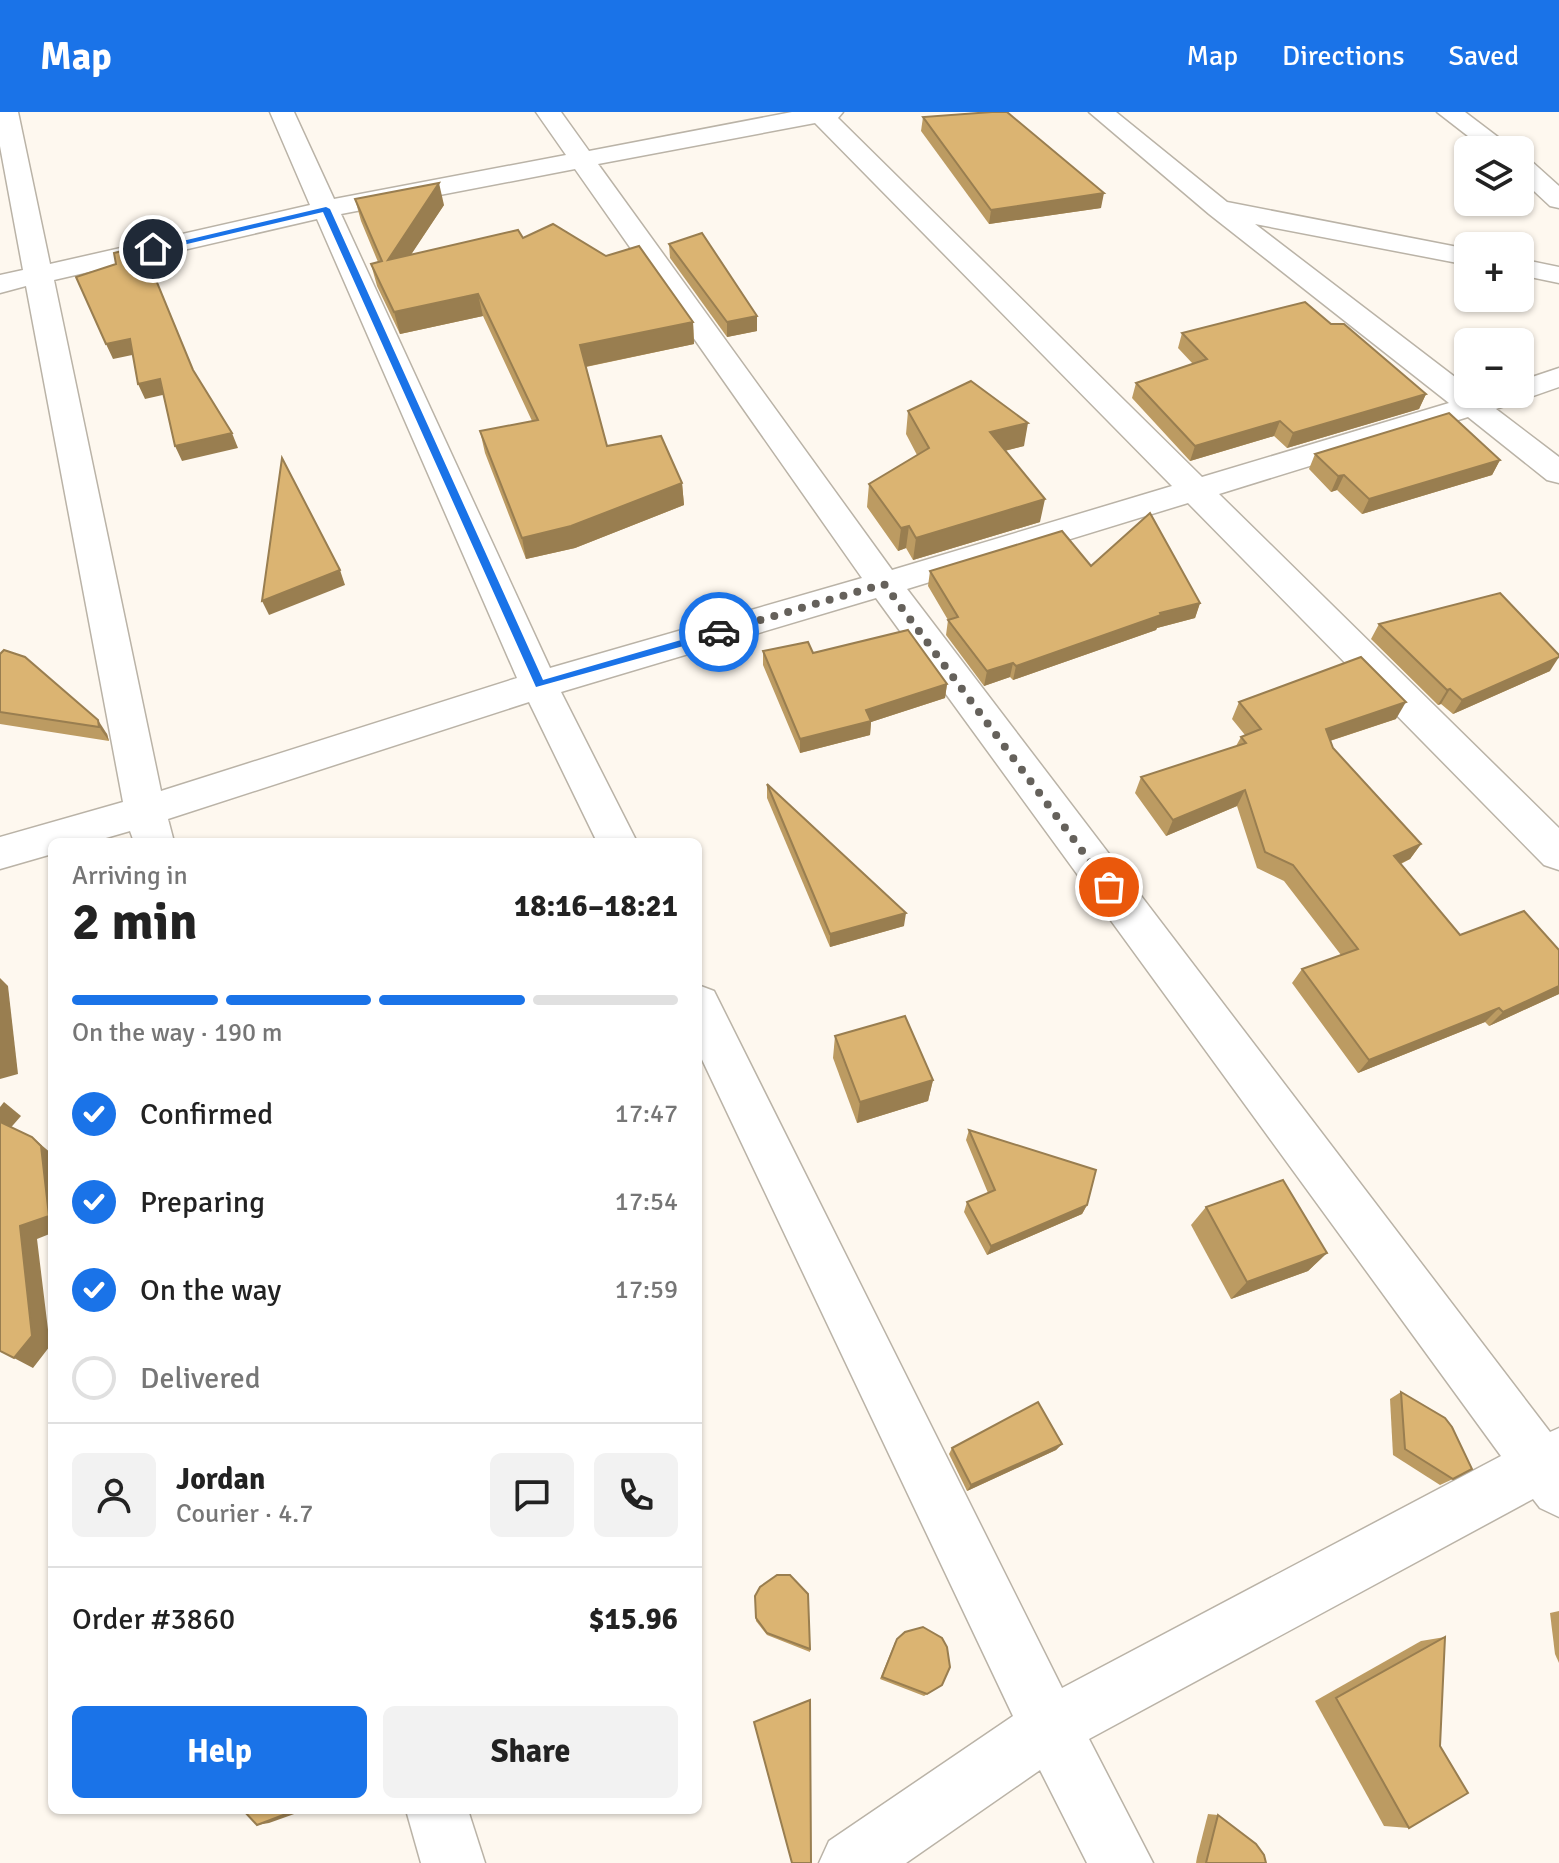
<!DOCTYPE html>
<html lang="en">
<head>
<meta charset="utf-8">
<style>
  :root { --surface:#fff; --page:#f2f2f2; --text:#222; --muted:#767676; --line:#e0e0e0; --accent:#1a73e8 }
  body { margin:0; font-family:Signika,sans-serif; background:var(--page); color:var(--text); height:100vh; display:flex; flex-direction:column; font-size:30px; white-space:nowrap }
  * { box-sizing:border-box; margin:0 }
  p { font-size:26px; color:var(--muted) }
  .icon { flex:none; width:44px; height:44px; fill:none; stroke:currentColor; stroke-width:2; stroke-linecap:round; stroke-linejoin:round }
  .map { position:relative; flex:1; overflow:hidden }
  .drawer { position:absolute; left:48px; top:726px; width:654px; height:976px; display:flex; flex-direction:column; background:var(--surface); border-radius:12px; box-shadow:0 2px 6px #0004 }
  .drawer>* { flex:none }
  .fabs { position:absolute; left:1454px; top:24px; display:grid; gap:16px }
  .fabs a { display:grid; place-items:center; width:80px; height:80px; border-radius:12px; background:var(--surface); box-shadow:0 2px 6px #0004; font-size:40px }
  .pin { position:absolute; display:grid; place-items:center; width:68px; height:68px; color:#fff; margin:-34px; border:4px solid #fff; border-radius:50%; box-shadow:0 2px 8px #0007 }
  .courier { position:absolute; display:grid; place-items:center; width:80px; height:80px; margin:-40px; border:6px solid #1a73e8; border-radius:50%; background:#fff; color:#222; box-shadow:0 2px 10px #0007 }
  .headline em { font-style:normal; font-weight:700 }
  .headline div { display:flex; flex-direction:column-reverse }
  .headline { display:flex; align-items:center; justify-content:space-between; height:136px; padding:0 24px }
  h1 { font-size:52px; font-weight:700; line-height:60px }
  .bar { display:grid; grid-template-columns:repeat(4,1fr); gap:12px 8px; align-content:center; height:96px; padding:0 24px }
  .bar i { height:10px; border-radius:6px; background:var(--line) }
  .bar .selected { background:var(--accent) }
  .bar p { grid-column:span 4 }
  .line { display:flex; align-items:center; gap:20px; padding:0 24px; border-top:2px solid var(--line) }
  .line div { flex:1 }
  .round { display:grid; place-items:center; flex:none; width:84px; height:84px; border-radius:12px; background:var(--page) }
  ol { padding:0 24px; list-style:none }
  li { display:flex; align-items:center; gap:24px; height:88px }
  li p { margin-inline-start:auto }
  li .icon { padding:8px; border-radius:50%; background:var(--accent); color:#fff; stroke-width:4 }
  li:last-child { color:var(--muted) }
  li i { width:44px; height:44px; border:4px solid var(--line); border-radius:50% }
  .primary-button { display:flex; gap:16px; margin-top:auto; padding:16px 24px }
  .primary-button a { flex:1; height:92px; border-radius:12px; background:var(--accent); color:#fff; font-size:32px; font-weight:700; line-height:92px; text-align:center }
  .primary-button a+a { background:var(--page); color:var(--text) }
  header { display:flex; align-items:center; gap:48px; box-sizing:border-box; height:112px; padding:0 40px; background:var(--accent); color:#fff }
  header strong { font-size:38px }
  nav { display:flex; gap:44px; margin-inline-start:auto; font-size:28px }
  .map>svg:first-child { display:block }
</style>
</head>
<body>
<header>
<strong>Map</strong>
<nav><a>Map</a><a>Directions</a><a>Saved</a></nav>
</header>
<div class="map">
<svg width="1559" height="1751" viewBox="0 0 1559 1751">
  <rect width="100%" height="100%" fill="#fef8ef"/>
  <g fill="none" stroke-linecap="round" stroke-linejoin="round">
    <g stroke="#bab3a7" stroke-width="3">
      <g id="minor">
        <path d="M0,0H18L50,152L310,93L270,0H294L334,87L566,43L536,0H561L589,39L792,0H843L838,6L1202,365L1449,291L1209,102L1089,0H1116L1227,90L1468,137V153L1255,112L1468,275V282H1520V269L1559,256V275L1496,297L1559,345V371L1547,368L1468,305L1219,382L1559,716V758L1544,753L1188,391L907,477L1550,1320L1559,1316V1405L1540,1396L1533,1387L1089,1627L1153,1751H1087L1040,1658L906,1751H819L829,1729L1013,1604L698,939V873L714,879L1062,1576L1501,1344L876,486L561,580L637,730H597L529,590L168,707L174,730H134L130,719L92,730H52V742L0,757V725L123,690L26,174L0,181V163L23,158L0,34ZM815,11L1172,374L892,458L598,52ZM575,57L862,466L550,556L341,102ZM317,107L517,566L161,679L54,168Z"/>
        <polygon points="1437,0 1465,0 1515,38 1486,38"/>
        <polygon points="1520,44 1529,47 1559,74 1559,96 1550,94 1520,66"/>
        <polygon points="1520,147 1559,155 1559,171 1520,163"/>
        <polygon points="406,1698 468,1698 485,1751 421,1751"/>
      </g>
    </g>
    <use href="#minor" fill="#fff" fill-rule="evenodd"/>
  </g>
  <g fill="#bc9b62">
    <polygon points="923,5 1101,96 989,112 921,19"/>
    <polygon points="355,87 444,93 411,142 523,126 693,210 694,232 586,255 607,334 682,371 684,393 575,436 526,447 485,341 480,319 532,309 483,204 400,222 377,174 371,152 378,150 361,109"/>
    <polygon points="669,132 757,204 757,219 727,225 670,146"/>
    <polygon points="1331,212 1426,282 1419,297 1287,336 1274,324 1190,349 1132,286 1136,271 1193,252 1178,236 1182,221"/>
    <polygon points="908,299 1024,334 1005,339 1040,410 913,448 906,436 898,439 867,395 869,372 917,343 906,322"/>
    <polygon points="1315,342 1500,348 1492,363 1362,402 1337,378 1331,380 1309,357"/>
    <polygon points="1091,454 1200,491 1195,506 1157,516 1156,518 1013,568 1010,565 984,574 946,523 948,508 928,474 930,459"/>
    <polygon points="1379,512 1550,559 1453,602 1441,592 1438,593 1371,527"/>
    <polygon points="4,538 107,622 109,629 0,612 0,542"/>
    <polygon points="763,539 813,541 947,572 945,586 871,610 870,623 800,641 763,553"/>
    <polygon points="1239,590 1396,607 1330,629 1333,636 1421,732 1410,747 1401,752 1460,823 1559,838 1559,882 1489,914 1485,910 1358,961 1292,871 1302,857 1341,843 1284,769 1257,756 1237,694 1166,724 1135,681 1141,665 1236,634 1241,625 1245,623 1232,607"/>
    <polygon points="767,672 904,814 830,835 767,686"/>
    <polygon points="835,924 933,968 928,989 857,1011 833,946"/>
    <polygon points="969,1018 1087,1093 1082,1102 987,1143 964,1100 967,1090 988,1081 966,1028"/>
    <polygon points="1206,1095 1327,1141 1308,1159 1231,1187 1191,1113"/>
    <polygon points="1401,1280 1453,1367 1440,1373 1393,1343 1390,1287"/>
    <polygon points="1062,1332 1056,1338 967,1379 949,1342 952,1336"/>
    <polygon points="755,1484 810,1537 810,1540 767,1523 756,1509"/>
    <polygon points="1559,1499 1559,1551 1555,1542 1550,1501"/>
    <polygon points="905,1520 942,1573 924,1584 880,1567 895,1530"/>
    <polygon points="1445,1525 1409,1716 1384,1714 1315,1589 1421,1529"/>
    <polygon points="1208,1702 1218,1703 1266,1751 1196,1751 1197,1745"/>
  </g>
  <g fill="#997e50">
    <polygon points="439,71 444,93 393,170 388,148"/>
    <polygon points="1104,81 1101,96 989,112 991,98"/>
    <polygon points="478,182 483,204 400,222 394,200"/>
    <polygon points="757,204 757,219 727,225 727,210"/>
    <polygon points="693,210 694,232 584,255 580,233"/>
    <polygon points="130,227 137,242 113,247 106,232"/>
    <polygon points="160,267 167,282 145,287 138,272"/>
    <polygon points="1426,282 1419,297 1287,336 1293,321"/>
    <polygon points="1280,309 1274,324 1190,349 1195,334"/>
    <polygon points="1028,311 1024,334 986,343 990,320"/>
    <polygon points="232,321 238,336 182,349 175,334"/>
    <polygon points="1500,348 1492,363 1362,402 1369,387"/>
    <polygon points="1344,363 1337,378 1331,380 1338,364"/>
    <polygon points="682,371 684,393 575,436 526,447 522,426"/>
    <polygon points="1045,387 1040,410 913,448 916,426"/>
    <polygon points="909,414 906,436 898,439 901,416"/>
    <polygon points="340,458 345,473 269,503 262,489"/>
    <polygon points="1200,491 1195,506 1157,516 1156,518 1013,568 1016,554 1160,501"/>
    <polygon points="1559,545 1550,559 1453,602 1462,588"/>
    <polygon points="1013,551 1010,565 984,574 987,559"/>
    <polygon points="947,572 945,586 871,610 870,623 800,641 800,627 866,598"/>
    <polygon points="1450,577 1441,592 1438,593 1447,578"/>
    <polygon points="1406,590 1396,607 1317,633 1326,617"/>
    <polygon points="98,608 107,622 109,629 99,615"/>
    <polygon points="1245,678 1237,694 1166,724 1173,708"/>
    <polygon points="1421,732 1410,747 1383,759 1394,744"/>
    <polygon points="906,801 904,814 830,835 830,822"/>
    <polygon points="0,866 8,874 18,962 0,967"/>
    <polygon points="1559,874 1559,882 1489,914 1503,900"/>
    <polygon points="1499,896 1485,910 1358,961 1369,948"/>
    <polygon points="933,968 928,989 857,1011 860,990"/>
    <polygon points="4,990 21,1004 7,1020 0,1014 0,995"/>
    <polygon points="32,1025 52,1042 52,1121 37,1127 50,1234 33,1256 14,1246 20,1114"/>
    <polygon points="1087,1093 1082,1102 987,1143 991,1134"/>
    <polygon points="1327,1141 1308,1159 1231,1187 1247,1170"/>
    <polygon points="1062,1332 1056,1338 967,1379 971,1373"/>
    <polygon points="289,1698 299,1698 297,1701 269,1711 257,1713"/>
  </g>
  <g fill="#dbb472" stroke="#997e50" stroke-width="2">
    <polygon points="992,0 1007,0 1104,81 991,98 923,5"/>
    <polygon points="439,71 388,148 518,118 523,126 553,112 606,144 639,134 693,210 580,233 607,334 661,324 682,371 571,414 522,426 480,319 538,308 478,182 394,200 371,152 382,149 355,87"/>
    <polygon points="702,121 757,204 727,210 669,132"/>
    <polygon points="142,134 193,258 232,321 175,334 160,267 138,272 130,227 106,232 76,165 116,152 114,141"/>
    <polygon points="1305,190 1331,212 1344,212 1426,282 1293,321 1280,309 1195,334 1136,271 1207,247 1182,221"/>
    <polygon points="971,269 1028,311 990,320 1045,387 916,426 909,414 901,416 869,372 929,336 908,299"/>
    <polygon points="1449,301 1500,348 1369,387 1344,363 1338,364 1315,342"/>
    <polygon points="282,346 340,458 262,489"/>
    <polygon points="1150,401 1200,491 1160,501 1161,503 1016,554 1013,551 987,559 948,508 958,505 930,459 1062,419 1091,454"/>
    <polygon points="1500,481 1559,543 1559,545 1462,588 1450,577 1447,578 1379,512"/>
    <polygon points="908,518 947,572 866,598 871,609 800,627 763,539 808,530 813,541"/>
    <polygon points="4,538 25,545 98,608 99,615 0,600 0,542"/>
    <polygon points="1361,545 1406,590 1326,617 1333,636 1421,732 1394,744 1460,823 1524,799 1559,838 1559,874 1503,900 1499,896 1369,948 1302,857 1358,837 1293,753 1265,740 1245,678 1173,708 1141,665 1246,631 1241,625 1261,617 1239,590"/>
    <polygon points="767,672 906,801 830,822"/>
    <polygon points="905,904 933,968 860,990 835,924"/>
    <polygon points="0,1010 32,1025 41,1034 49,1104 20,1114 32,1224 14,1246 0,1239"/>
    <polygon points="969,1018 1096,1058 1087,1093 991,1134 967,1090 995,1078"/>
    <polygon points="1283,1068 1327,1141 1247,1170 1206,1095"/>
    <polygon points="1401,1280 1445,1306 1452,1315 1472,1357 1453,1367 1405,1337"/>
    <polygon points="1038,1290 1062,1332 971,1373 952,1336"/>
    <polygon points="777,1463 790,1463 808,1482 810,1537 767,1521 756,1506 755,1484 760,1475"/>
    <polygon points="923,1515 942,1526 947,1535 950,1555 942,1573 927,1582 882,1565 897,1527 905,1520"/>
    <polygon points="1445,1525 1440,1634 1468,1681 1409,1716 1336,1586"/>
    <polygon points="810,1588 811,1751 792,1751 754,1610"/>
    <polygon points="243,1698 289,1698 286,1702 257,1713"/>
    <polygon points="1218,1703 1256,1732 1264,1743 1266,1751 1206,1751"/>
  </g>
  <polygon fill="#1a73e8" points="326,95 330,97 543,568 719,517 724,520 723,523 536,575 323,100 153,140 149,137"/>
  <g fill="none" stroke-linecap="round" stroke-linejoin="round">
    <polyline stroke="#65615b" stroke-width="8" stroke-dasharray="0 14.4" points="719,520 884,472 1109,775"/>
  </g>
</svg>
<div class="fabs">
<a><svg class="icon" aria-label="layers" viewBox="0 0 24 24"><path d="M12 4l9 5-9 5-9-5zM3 14l9 5 9-5"/></svg></a>
<a>+</a>
<a>−</a>
</div>
<div class="pin" style="left:1109px;top:775px;background:#ea580c"><svg class="icon" aria-label="bag" viewBox="0 0 24 24"><path d="M5 8h14l-1 12H6zM9 8a3 3 0 0 1 6 0"/></svg></div>
<div class="pin" style="left:153px;top:137px;background:#1f2937"><svg class="icon" aria-label="home" viewBox="0 0 24 24"><path d="M3 11l9-7 9 7M6 9v11h12V9"/></svg></div>
<div class="courier" style="left:719px;top:520px"><svg class="icon" aria-label="car" viewBox="0 0 24 24"><path d="M5 17H2v-5l4-1 3-4h7l3 4 3 1v5h-3M9 17h6M6 11h13"/><circle cx="7" cy="17" r="2"/><circle cx="17" cy="17" r="2"/></svg></div>
<section class="drawer">
<div class="headline"><div><h1>2 min</h1><p>Arriving in</p></div><em>18:16–18:21</em></div>
<div class="bar"><i class="selected"></i><i class="selected"></i><i class="selected"></i><i></i><p>On the way · 190 m</p></div>
<ol>
<li><svg class="icon" aria-label="check" viewBox="0 0 24 24"><path d="M5 12l5 5 9-10"/></svg>Confirmed<p>17:47</p></li>
<li><svg class="icon" aria-label="check" viewBox="0 0 24 24"><path d="M5 12l5 5 9-10"/></svg>Preparing<p>17:54</p></li>
<li><svg class="icon" aria-label="check" viewBox="0 0 24 24"><path d="M5 12l5 5 9-10"/></svg>On the way<p>17:59</p></li>
<li><i></i>Delivered</li>
</ol>
<div class="line" style="height:144px"><a class="round"><svg class="icon" aria-label="person" viewBox="0 0 24 24"><circle cx="12" cy="8" r="4"/><path d="M4 21q1-7 8-7t8 7"/></svg></a><div><b>Jordan</b><p>Courier · 4.7</p></div><a class="round"><svg class="icon" aria-label="chat" viewBox="0 0 24 24"><path d="M4 5h16v11H9l-5 4z"/></svg></a><a class="round"><svg class="icon" aria-label="phone" viewBox="0 0 24 24"><path d="M5 4h4l2 5-3 2q2 4 5 5l2-3 5 2v4C11 20 4 13 5 4z"/></svg></a></div>
<div class="line" style="height:104px"><div>Order #3860</div><b>$15.96</b></div>
<div class="primary-button"><a>Help</a><a>Share</a></div>
</section>
</div>
</body>
</html>
